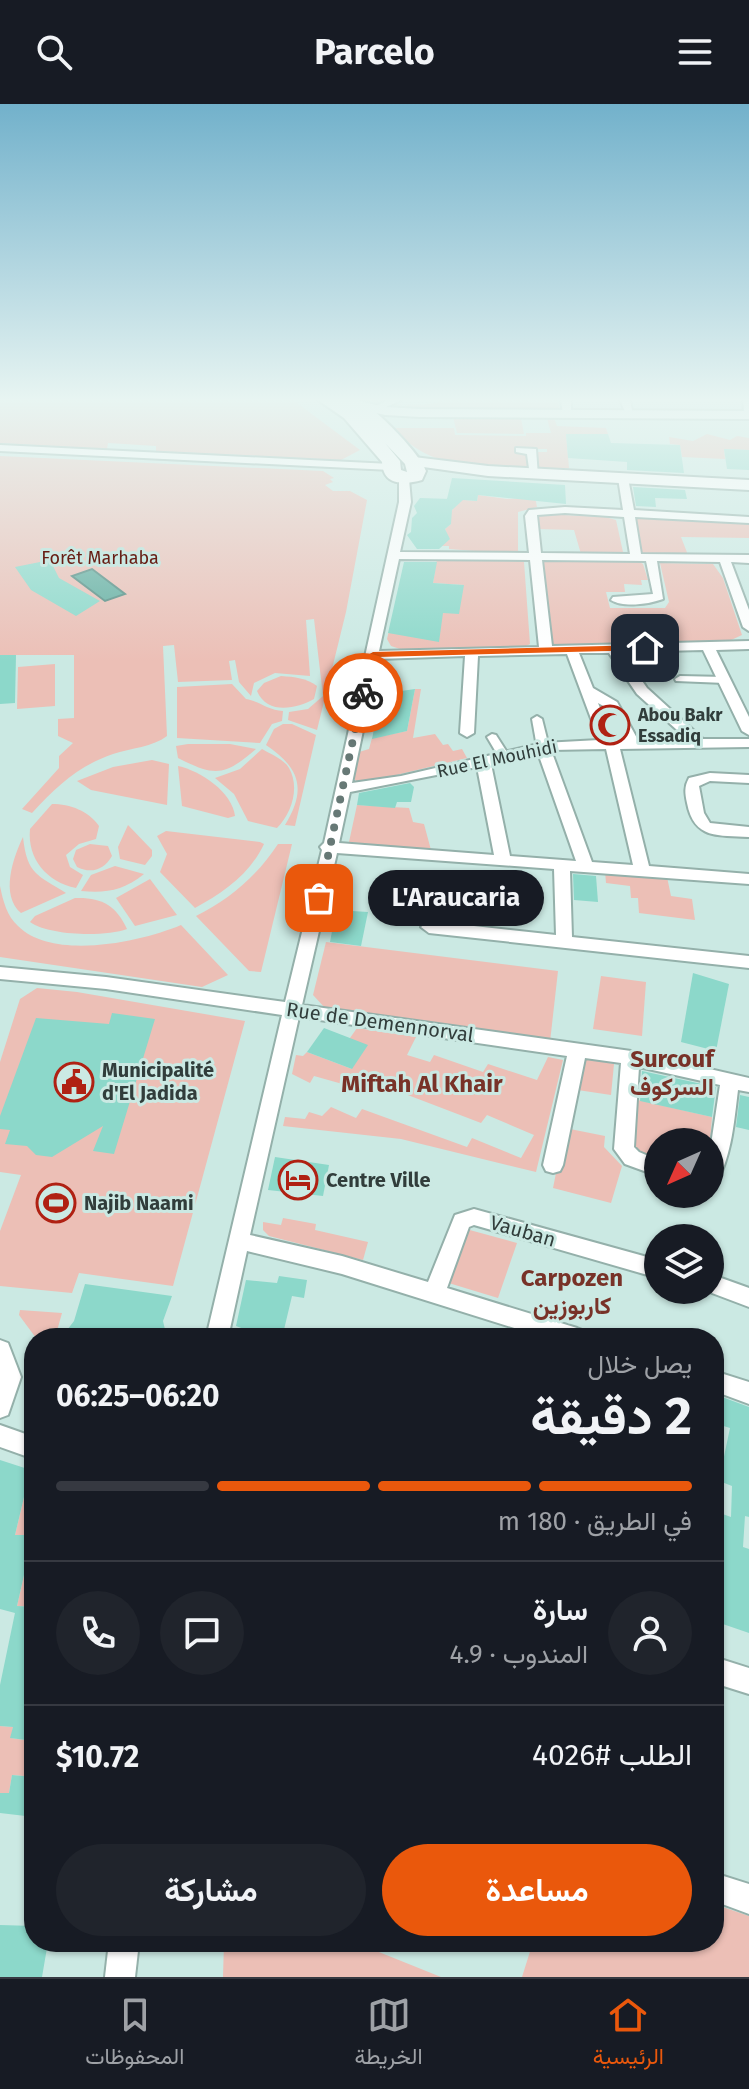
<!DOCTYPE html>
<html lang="ar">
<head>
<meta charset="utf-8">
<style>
  :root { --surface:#171b24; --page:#20242c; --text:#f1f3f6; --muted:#9ea1a6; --line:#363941; --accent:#ea580c }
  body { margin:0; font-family:"Fira Sans",Vazirmatn,sans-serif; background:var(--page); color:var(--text); direction:rtl; height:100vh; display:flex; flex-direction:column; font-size:30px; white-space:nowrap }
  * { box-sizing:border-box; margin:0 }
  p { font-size:26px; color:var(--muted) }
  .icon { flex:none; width:44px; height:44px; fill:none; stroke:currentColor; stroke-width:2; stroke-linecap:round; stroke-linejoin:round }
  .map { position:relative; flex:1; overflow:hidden; direction:ltr }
  .side { position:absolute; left:24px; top:1224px; width:700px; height:624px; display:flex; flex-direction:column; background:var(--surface); border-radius:32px; box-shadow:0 2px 6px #0004; direction:rtl }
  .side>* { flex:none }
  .needle { width:52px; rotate:225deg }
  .controls { position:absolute; left:644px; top:1024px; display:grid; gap:16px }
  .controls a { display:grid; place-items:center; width:80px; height:80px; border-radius:50%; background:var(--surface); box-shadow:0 2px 6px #0004; font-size:40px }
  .pin { position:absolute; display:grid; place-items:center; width:68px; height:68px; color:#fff; margin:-34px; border-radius:16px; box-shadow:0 4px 12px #0006 }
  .courier { position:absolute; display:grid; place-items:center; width:80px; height:80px; margin:-40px; border:6px solid #ea580c; border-radius:50%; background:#fff; color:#222; box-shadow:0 2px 10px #0007 }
  .bubble { position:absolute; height:56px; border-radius:28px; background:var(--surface); box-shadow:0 2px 6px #0004; font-size:26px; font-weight:700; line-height:56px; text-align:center; direction:rtl }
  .head em { font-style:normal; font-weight:700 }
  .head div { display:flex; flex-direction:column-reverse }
  .head { display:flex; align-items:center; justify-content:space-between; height:136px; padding:0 32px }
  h1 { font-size:52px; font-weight:700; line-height:60px }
  .bar { display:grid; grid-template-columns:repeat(4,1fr); gap:12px 8px; align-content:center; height:96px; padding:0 32px }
  .bar i { height:10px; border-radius:6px; background:var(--line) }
  .bar .active { background:var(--accent) }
  .bar p { grid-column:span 4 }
  .line { display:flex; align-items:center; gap:20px; padding:0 32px; border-top:2px solid var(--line) }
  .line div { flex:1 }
  .round { display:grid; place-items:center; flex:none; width:84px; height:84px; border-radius:42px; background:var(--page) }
  .cta { display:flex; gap:16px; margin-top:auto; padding:16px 32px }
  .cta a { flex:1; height:92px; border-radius:48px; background:var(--accent); color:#fff; font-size:32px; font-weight:700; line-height:92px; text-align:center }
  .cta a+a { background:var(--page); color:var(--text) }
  header { display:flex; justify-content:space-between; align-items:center; height:104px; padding:0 32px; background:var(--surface); font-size:36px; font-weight:700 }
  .menu { display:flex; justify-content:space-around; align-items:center; height:112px; border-top:2px solid var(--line); background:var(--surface); font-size:22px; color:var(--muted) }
  .menu a { display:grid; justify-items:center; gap:4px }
  .menu .active { color:var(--accent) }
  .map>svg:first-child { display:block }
</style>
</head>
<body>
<header><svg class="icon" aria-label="menu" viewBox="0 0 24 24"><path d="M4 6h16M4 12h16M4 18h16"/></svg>Parcelo<svg class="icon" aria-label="search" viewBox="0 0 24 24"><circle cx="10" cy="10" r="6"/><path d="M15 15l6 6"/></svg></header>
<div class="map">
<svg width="749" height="1873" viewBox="0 0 749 1873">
  <rect width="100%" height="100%" fill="#cbe9e3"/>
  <g fill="#ecbfb6">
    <polygon points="0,296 293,296 360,346 341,356 156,347 156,342 108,339 107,345 0,339"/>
    <polygon points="356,296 382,296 403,302 438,299 439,296 558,296 560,307 402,306"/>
    <polygon points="453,313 521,314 524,330 457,329"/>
    <path d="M547,314H554L557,322L606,324L608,330H566L569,364H535L534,348H547V345H518L529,348L531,363C485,364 425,366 395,324H454L455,331L526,332V329H551Z"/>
    <polygon points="707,330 730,336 737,332 749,334 749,346 724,345 725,355 682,353 680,341 670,340 669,333 693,337"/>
    <path d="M0,352L323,367L334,374L330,375L333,378L325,381L333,387H350L367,396L346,508L317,626L288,616L289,608L308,605L323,592L314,515L306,516L310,572L275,569L254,579L251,592L239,578L235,556L229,557L232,576L178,578L174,541L163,542L167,632C153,643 131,644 113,650C78,662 57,682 32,709L22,705L59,664V652L73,639L58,632V615L74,614V551H0Z"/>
    <polygon points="478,391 507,395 535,393 537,403 518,408 518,447 513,450 449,445 449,442 440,442 448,436 445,425 451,420 448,410 453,405 452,395 477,397"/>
    <polygon points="542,410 605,413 616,416 623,448 617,451 581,450 574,426 536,425 535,411"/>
    <polygon points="634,412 749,418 749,434 681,433 688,451 641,450"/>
    <polygon points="437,454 517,455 524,458 530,540 520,545 406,547 391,542 387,535 392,514 464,481 433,479"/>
    <polygon points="551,455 636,456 643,460 648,476 641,476 642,481 624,480 625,488 606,488 610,504 665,504 669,498 660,459 713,460 723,474 742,531 727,538 550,542 541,459"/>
    <polygon points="55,560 55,602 17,605 18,563"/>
    <path d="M281,572C295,573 306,574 317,582L314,595C296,605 267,611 257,587L264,579Z"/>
    <path d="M232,580L246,595C259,597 268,606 283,607L282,617L272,620L260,639L177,634V583Z"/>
    <polygon points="415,585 421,585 413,634 435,630 443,641 448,640 453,647 462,645 467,654 367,678 356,677 353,673 359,648 369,645 372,634 407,627"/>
    <path d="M283,620H292L316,631L295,722L285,721C307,685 300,664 266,641L274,625Z"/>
    <path d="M188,640H230L256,645C225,672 215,673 178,654L176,642Z"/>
    <path d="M262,645C270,650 284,655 289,664C300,683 292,709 277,724L248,717L234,690L215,674L240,665Z"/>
    <polygon points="152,656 169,660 167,701 91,686 77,677 113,663"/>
    <path d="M178,662C201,667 232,688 235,712L228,714L182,702Z"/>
    <path d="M52,700C70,700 89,707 99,722L96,735L79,740L66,751L70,763L83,771L76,784C47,778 27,755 30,725Z"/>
    <polygon points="357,701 409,704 413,718 424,720 431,746 349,738"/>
    <polygon points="128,721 152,746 152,752 145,761 120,755 118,743"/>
    <path d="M166,727L260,738L264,740C250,770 223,789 195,804L160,768L167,750L157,732Z"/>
    <path d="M23,733C27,771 38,771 66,789L21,809C0,791 13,754 23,733Z"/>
    <path d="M90,740L108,742L112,752C104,766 91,770 77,763L73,755L76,746Z"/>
    <path d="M278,740H292L261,868L249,867L196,812C230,795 257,772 278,740Z"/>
    <path d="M115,762L144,770C123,787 106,789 81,787L91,771Z"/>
    <polygon points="605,767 667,773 671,792 692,795 695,816 639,809 638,794 631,794 630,782 606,779"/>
    <polygon points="150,775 177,811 135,822 116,794"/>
    <path d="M0,782C3,797 7,812 18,822C53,857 141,838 181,821L228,871L202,883L0,853Z"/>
    <path d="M75,794C101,793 116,801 127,825C105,833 50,832 30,818L35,812Z"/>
    <polygon points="326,838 558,867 550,938 326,905 313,891"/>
    <polygon points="601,872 646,878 642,932 593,925"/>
    <polygon points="37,884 77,888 245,917 173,1182 79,1169 72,1189 0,1182 0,1127 21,1071 0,1068 0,958 20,895"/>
    <polygon points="357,924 416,933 407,951 430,958 434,951 483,968 488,960 537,976 548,953 563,956 536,1068 401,1035 283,1022 285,1013 305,1015 309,1008 322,1012 331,1003 356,1014 362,1005 467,1043 472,1034 521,1054 534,1031 487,1011 481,1019 379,980 377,983 352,973 346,981 314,972 310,979 292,970 296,951 303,952 307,948 352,965 350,934"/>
    <polygon points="579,953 614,960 611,991 571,985"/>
    <polygon points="638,996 712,1013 710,1038 658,1038 658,1058 644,1054 634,1044"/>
    <polygon points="565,1024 605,1032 604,1043 622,1062 611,1099 553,1084"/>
    <polygon points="283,1114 316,1120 315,1126 368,1138 363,1156 269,1132 263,1126 263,1118 281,1121"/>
    <polygon points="466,1125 517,1139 498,1194 442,1177"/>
    <polygon points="20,1206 62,1209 55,1234 36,1234 19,1211"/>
    <polygon points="24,1393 34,1394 34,1503 17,1502 33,1432 15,1431"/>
    <polygon points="0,1622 13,1623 11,1634 31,1637 24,1672 12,1671 9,1689 0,1689"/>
    <polygon points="714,1800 749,1812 749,1873 522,1873 533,1838 714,1838"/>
    <polygon points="224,1838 354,1838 441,1873 223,1873"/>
  </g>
  <polygon fill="#62ada0" stroke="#538b82" stroke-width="2" points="92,465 125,490 105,497 72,472"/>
  <g fill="#8cd8ca">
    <polygon points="566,330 608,330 611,339 680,341 684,369 627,366 627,358 568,354"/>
    <polygon points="724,345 749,346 749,366 727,365"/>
    <polygon points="452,374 565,381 566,400 478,391 477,397 463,396 452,406 451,420 445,425 450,435 439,445 417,445 407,431 411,428 412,414 417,409 414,402 420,394 451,395 447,395"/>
    <polygon points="633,383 685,386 687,395 655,394 656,403 636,402"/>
    <polygon points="50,456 59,474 100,497 76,512 31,486 15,463"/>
    <polygon points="404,458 437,458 433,479 464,481 459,510 443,509 439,538 388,529"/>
    <polygon points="0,551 16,551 15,599 0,600"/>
    <polygon points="415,585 407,627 372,635 381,590"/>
    <polygon points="410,679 414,683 411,698 397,698 395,704 357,701 359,689"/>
    <polygon points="573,770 596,772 598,798 574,796"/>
    <polygon points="336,806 368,808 361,842 330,838"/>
    <polygon points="693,869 729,880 716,947 681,938"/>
    <polygon points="112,909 155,915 114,1050 93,1047 103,1022 52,1053 36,1051 27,1042 5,1040 10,1026 0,1025 0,1012 36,914 109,920"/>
    <polygon points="324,924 368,941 352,965 307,948"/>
    <polygon points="642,967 716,983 712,1013 640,997"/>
    <polygon points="740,991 749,993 749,1026 736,1023"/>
    <polygon points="275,1053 329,1061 323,1092 268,1086"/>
    <polygon points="279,1172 307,1176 304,1194 292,1192 282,1234 268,1234 236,1222 246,1176 277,1179"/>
    <polygon points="85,1180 172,1192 163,1217 167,1234 61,1234 74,1217"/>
    <polygon points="714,1290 749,1303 749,1413 745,1412 743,1443 749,1445 749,1529 714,1517 714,1407 731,1413 732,1382 714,1375 714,1360 722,1362 730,1324 714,1319"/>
    <polygon points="0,1356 34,1367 34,1394 24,1393 15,1431 33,1431 17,1502 34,1503 34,1637 10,1634 13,1623 0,1622 0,1581 16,1504 15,1509 0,1505"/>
    <polygon points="12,1671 34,1673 34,1713 0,1709 0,1689 9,1689"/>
    <polygon points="0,1821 34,1822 34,1838 48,1838 42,1873 0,1873"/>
  </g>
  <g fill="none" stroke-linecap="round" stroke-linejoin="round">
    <g stroke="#94b0aa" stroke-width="4">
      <g id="pedestrian">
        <polygon points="680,572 725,573 730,576 725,579 676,577 675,575"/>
        <polygon points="537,612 542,615 549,643 543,646 537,643 532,615"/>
        <polygon points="492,630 496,631 510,653 508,655 504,656 500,655 487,633"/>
      </g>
    </g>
    <g stroke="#94b0aa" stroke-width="4">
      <g id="minor">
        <polygon points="388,296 401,296 378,307 370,305"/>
        <polygon points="561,296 571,296 571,312 563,310"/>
        <polygon points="620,296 630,296 633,312 627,312"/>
        <polygon points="743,296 749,296 749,310 744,307"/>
        <polygon points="0,341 391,360 396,363 391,366 0,347"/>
        <polygon points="516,344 536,345 538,372 530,372 527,350 516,348"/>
        <path d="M623,371L628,374L634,406L749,413V419L635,413L641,450L749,451V459L731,458L749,506V527L743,523L720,458L657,457L663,495C649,500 624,504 611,496L613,493L653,490L646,457L542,456L552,542L749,537V545L716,546L749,613V631L742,627L703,546L622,548L647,584L703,635H749V643L620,645L649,762L749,770V780L570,767L572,833L749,852V864L429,829L421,823L429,817L556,831L554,765L337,749L302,901L631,947L749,974V988L738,986C734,1018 732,1049 717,1078L710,1080V1047L720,981L639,963L634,1043L639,1048L658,1056V1072L625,1060L614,1045L621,959L585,954L563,1061L560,1067L553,1069L546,1067L543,1061L567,952L299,913L250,1131L342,1152L428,1178L455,1111L474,1105L658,1156V1174L474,1121L469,1123L447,1184L577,1224L585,1227L588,1234H546L342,1170L247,1147L228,1234H206L282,911L106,885L0,875V863L106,873L285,898L322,746L320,743L324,739L399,398V375L404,372L409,375L411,398L400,448L529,449L525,412L529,406L565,403L623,406L618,374ZM565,409L624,413L630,450L541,449L537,411ZM399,455L530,456L539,543L379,547ZM579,549H609L637,590L687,635L638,636L617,598L593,584ZM567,550L599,636L543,639L401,672L352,679L378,555L465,552L460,629L467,633L474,629L478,552ZM598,599L607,604L624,636H613ZM606,645L633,761L592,758L551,646ZM538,649L576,757L510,752L491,660ZM477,663L494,751L339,739L350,688Z"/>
        <path d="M710,669L749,671V679L710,677L699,682L704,709L710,719L749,723V733C719,731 694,736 687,699C685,689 684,683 689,674Z"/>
        <polygon points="710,1170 749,1184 749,1203 704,1186 710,1186"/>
        <polygon points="0,1236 8,1239 21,1273 8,1311 0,1314"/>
        <polygon points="714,1267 749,1278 749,1300 714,1287"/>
        <polygon points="0,1321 34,1333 34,1355 0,1343"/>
        <polygon points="714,1553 749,1564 749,1590 714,1579"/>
        <polygon points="714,1769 749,1780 749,1810 714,1797"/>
        <polygon points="109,1838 139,1838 135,1873 105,1873"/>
      </g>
    </g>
    <g stroke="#94b0aa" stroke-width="4">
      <polygon id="tertiary" points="355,296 385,303 420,305 749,307 749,315 420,313 385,311 350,303 350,297"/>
    </g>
    <g stroke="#94b0aa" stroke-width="4">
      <polygon id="secondary" points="414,353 488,362 749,376 749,386 488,372 409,361 406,358"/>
    </g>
    <g stroke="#94b0aa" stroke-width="4">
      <path id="trunk" d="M318,296C331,296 344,294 356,296C372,299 421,351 426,367L422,376C404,381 383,382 382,358L344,314ZM385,339L405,360L407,368L401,366L400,357Z"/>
    </g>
    <use href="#pedestrian" fill="#fff" fill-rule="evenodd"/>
    <use href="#minor" fill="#fff" fill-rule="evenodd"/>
    <use href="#tertiary" fill="#fff" fill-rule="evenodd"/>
    <use href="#secondary" fill="#fff" fill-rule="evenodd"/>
    <use href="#trunk" fill="#fff" fill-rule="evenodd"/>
  </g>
  <linearGradient id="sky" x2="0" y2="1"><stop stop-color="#72b1cb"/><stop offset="0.53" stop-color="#e8f5f2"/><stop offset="1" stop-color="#e8f5f2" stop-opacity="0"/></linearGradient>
  <rect width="749" height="558" fill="url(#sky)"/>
  <polygon fill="#ea580c" points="645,541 648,546 377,553 368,589 363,592 358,589 368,551 373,548"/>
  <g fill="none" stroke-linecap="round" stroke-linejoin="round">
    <polyline stroke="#677976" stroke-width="8" stroke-dasharray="0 14.4" points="319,794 363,589"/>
  </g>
  <defs>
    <g id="mosque-ring" transform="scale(2)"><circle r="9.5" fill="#cbe9e3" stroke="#b02113" stroke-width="1.5"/><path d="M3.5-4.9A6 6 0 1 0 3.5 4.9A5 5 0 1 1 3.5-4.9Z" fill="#b02113"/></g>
    <g id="civic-ring" transform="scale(2)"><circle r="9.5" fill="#cbe9e3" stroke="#b02113" stroke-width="1.5"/><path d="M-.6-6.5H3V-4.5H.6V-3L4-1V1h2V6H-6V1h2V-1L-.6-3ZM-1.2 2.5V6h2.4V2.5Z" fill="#b02113"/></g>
    <g id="hotel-ring" transform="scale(2)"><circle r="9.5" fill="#cbe9e3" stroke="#b02113" stroke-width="1.5"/><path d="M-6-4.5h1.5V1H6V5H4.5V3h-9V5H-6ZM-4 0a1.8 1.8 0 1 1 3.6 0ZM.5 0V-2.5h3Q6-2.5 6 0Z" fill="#b02113"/></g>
    <g id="stadium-ring" transform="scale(2)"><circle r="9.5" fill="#cbe9e3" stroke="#b02113" stroke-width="1.5"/><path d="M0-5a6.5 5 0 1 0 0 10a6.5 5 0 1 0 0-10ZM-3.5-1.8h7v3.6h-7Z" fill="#b02113"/></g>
  </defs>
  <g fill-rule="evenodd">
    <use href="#mosque-ring" x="610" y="621"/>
    <use href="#civic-ring" x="74" y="978"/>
    <use href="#hotel-ring" x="298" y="1076"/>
    <use href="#stadium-ring" x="56" y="1099"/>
  </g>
  <g text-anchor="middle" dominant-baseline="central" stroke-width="6" stroke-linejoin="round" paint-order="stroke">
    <g font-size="18" fill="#671d14" stroke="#cbe9e3">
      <text x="100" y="454">Forêt Marhaba</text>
    </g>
    <g font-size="18" font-weight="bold" fill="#313d3b" stroke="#cbe9e3" text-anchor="start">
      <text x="638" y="611">Abou Bakr<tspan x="638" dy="21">Essadiq</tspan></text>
    </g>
    <g font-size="18" fill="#313d3b" stroke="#cbe9e3">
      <text transform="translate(497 655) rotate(-12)">Rue El Mouhidi</text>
    </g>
    <g font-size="20" fill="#313d3b" stroke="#cbe9e3">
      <text transform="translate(380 918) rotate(8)">Rue de Demennorval</text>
      <text transform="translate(523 1127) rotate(16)">Vauban</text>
    </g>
    <g font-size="20" font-weight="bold" fill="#313d3b" stroke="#cbe9e3" text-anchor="start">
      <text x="102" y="966">Municipalité<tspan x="102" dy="23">d'El Jadida</tspan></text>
      <text x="326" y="1076">Centre Ville</text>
      <text x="84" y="1099">Najib Naami</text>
    </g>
    <g font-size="24" font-weight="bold" fill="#783228" stroke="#cbe9e3">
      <text x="672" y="955">Surcouf<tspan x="672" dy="28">السركوف</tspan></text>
      <text x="422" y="980">Miftah Al Khair</text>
      <text x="572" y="1174">Carpozen<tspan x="572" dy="28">كاربوزين</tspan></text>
    </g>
  </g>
</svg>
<div class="controls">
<a><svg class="needle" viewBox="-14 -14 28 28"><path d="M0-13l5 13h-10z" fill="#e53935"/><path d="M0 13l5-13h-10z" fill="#9ea1a6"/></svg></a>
<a><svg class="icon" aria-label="layers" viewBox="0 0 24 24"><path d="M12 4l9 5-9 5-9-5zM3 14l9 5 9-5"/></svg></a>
</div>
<div class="pin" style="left:319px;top:794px;background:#ea580c"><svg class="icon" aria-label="bag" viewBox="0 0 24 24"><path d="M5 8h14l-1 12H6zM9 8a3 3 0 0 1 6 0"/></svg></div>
<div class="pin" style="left:645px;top:544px;background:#1f2937"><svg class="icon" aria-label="home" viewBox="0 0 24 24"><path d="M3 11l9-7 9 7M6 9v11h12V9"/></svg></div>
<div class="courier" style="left:363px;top:589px"><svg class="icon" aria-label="bike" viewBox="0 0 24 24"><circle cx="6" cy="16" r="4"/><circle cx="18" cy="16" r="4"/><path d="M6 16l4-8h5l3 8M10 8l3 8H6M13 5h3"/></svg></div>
<div class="bubble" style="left:368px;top:766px;width:176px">L'Araucaria</div>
<section class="side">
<div class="head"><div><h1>2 دقيقة</h1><p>يصل خلال</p></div><em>06:20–06:25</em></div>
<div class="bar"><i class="active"></i><i class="active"></i><i class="active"></i><i></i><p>في الطريق · 180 m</p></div>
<div class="line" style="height:144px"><a class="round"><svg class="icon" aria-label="person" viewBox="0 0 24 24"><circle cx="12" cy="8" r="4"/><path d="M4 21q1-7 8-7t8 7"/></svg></a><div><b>سارة</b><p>المندوب · 4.9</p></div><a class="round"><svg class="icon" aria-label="chat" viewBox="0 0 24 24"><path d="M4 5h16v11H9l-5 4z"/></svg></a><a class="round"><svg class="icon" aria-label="phone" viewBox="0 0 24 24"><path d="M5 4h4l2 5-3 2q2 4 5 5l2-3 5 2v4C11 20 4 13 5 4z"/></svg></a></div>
<div class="line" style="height:104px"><div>الطلب #4026</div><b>$10.72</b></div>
<div class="cta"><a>مساعدة</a><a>مشاركة</a></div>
</section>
</div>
<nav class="menu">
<a class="active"><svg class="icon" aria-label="home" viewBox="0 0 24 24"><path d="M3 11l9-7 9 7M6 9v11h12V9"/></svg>الرئيسية</a>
<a><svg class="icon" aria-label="map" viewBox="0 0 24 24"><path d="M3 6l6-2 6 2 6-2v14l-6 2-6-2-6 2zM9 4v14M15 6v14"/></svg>الخريطة</a>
<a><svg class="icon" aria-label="saved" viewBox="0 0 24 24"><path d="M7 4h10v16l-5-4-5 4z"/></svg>المحفوظات</a>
</nav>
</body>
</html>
